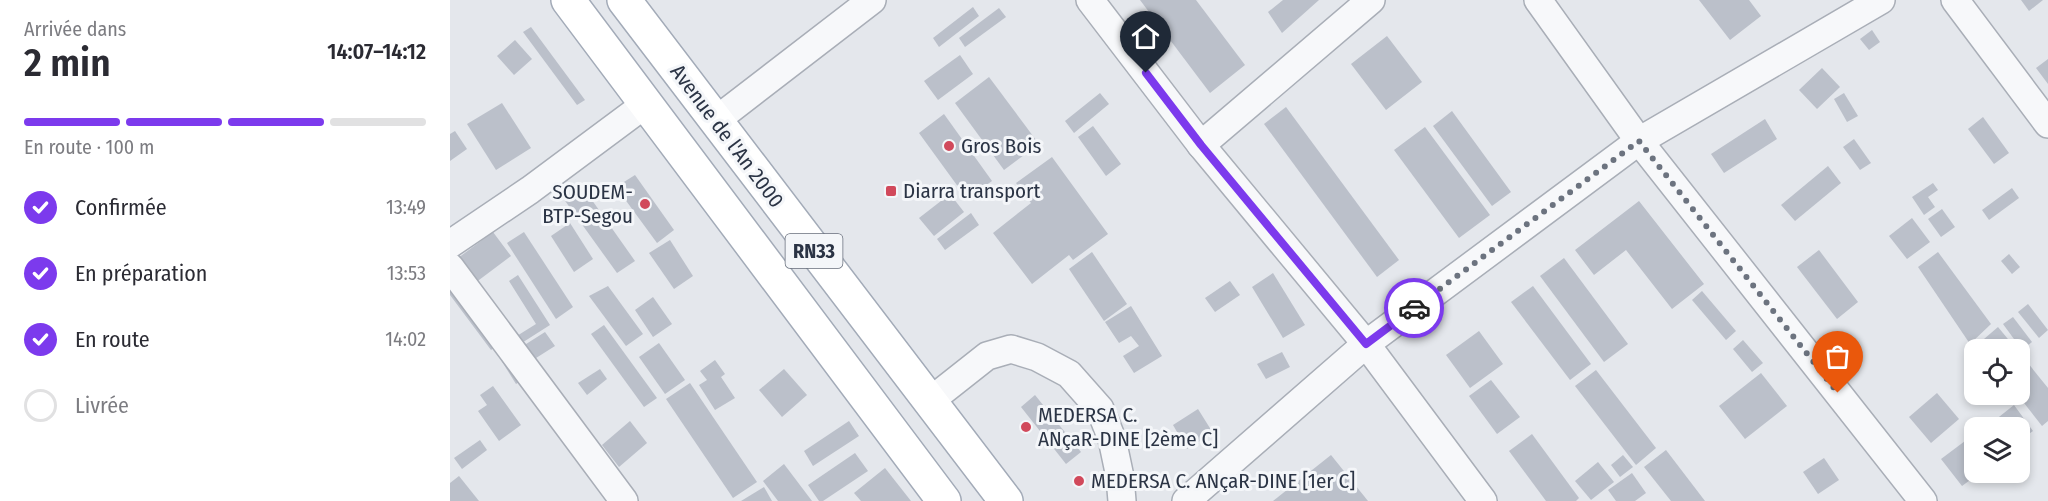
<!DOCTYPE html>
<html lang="fr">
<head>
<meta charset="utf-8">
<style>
  :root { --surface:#fff; --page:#f7f7f7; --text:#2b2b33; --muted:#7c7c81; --line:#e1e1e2; --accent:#7c3aed }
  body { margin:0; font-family:"Fira Sans Condensed",sans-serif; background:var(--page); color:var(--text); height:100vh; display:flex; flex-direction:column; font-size:22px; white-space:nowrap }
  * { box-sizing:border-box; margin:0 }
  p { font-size:20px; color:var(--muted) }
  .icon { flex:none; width:33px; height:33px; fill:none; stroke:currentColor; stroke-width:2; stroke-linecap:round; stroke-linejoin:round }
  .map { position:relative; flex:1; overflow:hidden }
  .panel { display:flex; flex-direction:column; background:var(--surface); width:450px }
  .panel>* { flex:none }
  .buttons { position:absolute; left:1514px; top:339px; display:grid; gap:12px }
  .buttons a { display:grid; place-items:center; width:66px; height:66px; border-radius:12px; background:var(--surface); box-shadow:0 3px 9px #0003; font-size:30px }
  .pin { position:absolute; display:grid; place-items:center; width:51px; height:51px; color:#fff; margin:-62px -26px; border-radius:50% 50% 50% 0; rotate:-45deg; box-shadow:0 0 6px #0007 }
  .pin .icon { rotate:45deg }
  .courier { position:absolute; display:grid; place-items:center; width:60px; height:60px; margin:-30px; border:4px solid #7c3aed; border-radius:50%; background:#fff; color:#222; box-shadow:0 2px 8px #0007 }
  .summary em { font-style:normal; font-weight:600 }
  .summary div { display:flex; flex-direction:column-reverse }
  .summary { display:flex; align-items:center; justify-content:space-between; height:102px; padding:0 24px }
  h1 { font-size:39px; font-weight:600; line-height:45px }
  .bar { display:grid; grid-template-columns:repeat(4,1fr); gap:9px 6px; align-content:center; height:72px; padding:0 24px }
  .bar i { height:8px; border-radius:4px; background:var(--line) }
  .bar .selected { background:var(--accent) }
  .bar p { grid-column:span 4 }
  ol { padding:0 24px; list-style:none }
  li { display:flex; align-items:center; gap:18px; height:66px }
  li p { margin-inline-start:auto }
  li .icon { padding:6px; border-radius:50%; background:var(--accent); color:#fff; stroke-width:4 }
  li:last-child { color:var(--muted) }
  li i { width:33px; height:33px; border:3px solid var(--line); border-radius:50% }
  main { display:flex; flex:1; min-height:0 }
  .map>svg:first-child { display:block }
</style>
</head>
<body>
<main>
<section class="panel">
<div class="summary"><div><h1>2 min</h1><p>Arrivée dans</p></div><em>14:07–14:12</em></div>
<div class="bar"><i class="selected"></i><i class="selected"></i><i class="selected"></i><i></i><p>En route · 100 m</p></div>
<ol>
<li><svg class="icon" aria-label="check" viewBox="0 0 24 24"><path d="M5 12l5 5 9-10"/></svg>Confirmée<p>13:49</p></li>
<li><svg class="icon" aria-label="check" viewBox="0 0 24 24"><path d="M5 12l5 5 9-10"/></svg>En préparation<p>13:53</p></li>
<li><svg class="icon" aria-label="check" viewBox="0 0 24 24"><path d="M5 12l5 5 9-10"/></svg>En route<p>14:02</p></li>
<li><i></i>Livrée</li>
</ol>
</section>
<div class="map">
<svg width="1598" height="501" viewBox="0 0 1598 501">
  <rect width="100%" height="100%" fill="#e4e7ec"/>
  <g fill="#bbc0ca">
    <polygon points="690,0 746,0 795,65 760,93"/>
    <polygon points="833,0 869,0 832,33 818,12"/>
    <polygon points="1249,0 1299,0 1311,16 1280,40"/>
    <polygon points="1571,0 1593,0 1579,11"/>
    <polygon points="523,7 529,16 489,47 483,38"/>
    <polygon points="549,8 556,17 515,47 509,38"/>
    <polygon points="81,27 135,100 127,105 73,32"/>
    <polygon points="1422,30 1430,42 1419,50 1410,39"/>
    <polygon points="937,36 972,82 936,110 901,64"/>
    <polygon points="65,40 82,59 64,75 47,56"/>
    <polygon points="510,55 523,74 488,100 474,81"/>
    <polygon points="1598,59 1598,84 1586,68"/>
    <polygon points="1372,68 1390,87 1367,109 1349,90"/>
    <polygon points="539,77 589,144 554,170 505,103"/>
    <polygon points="650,93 659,104 624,133 615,121"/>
    <polygon points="1394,93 1408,116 1397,122 1384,99"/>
    <polygon points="52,103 81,148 46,170 17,124"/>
    <polygon points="836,107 949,260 927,277 814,124"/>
    <polygon points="1002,111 1061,192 1042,206 983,126"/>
    <polygon points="494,114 542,181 517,199 469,133"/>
    <polygon points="1533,117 1559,153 1544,164 1518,129"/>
    <polygon points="1315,119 1327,139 1274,173 1261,154"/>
    <polygon points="643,126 671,164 656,176 628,137"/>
    <polygon points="975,127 1040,215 1009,238 944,150"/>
    <polygon points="5,131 17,149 0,161 0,134"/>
    <polygon points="1404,139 1421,163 1410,170 1393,147"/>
    <polygon points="602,157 658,234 623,260 619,255 582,284 543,233 581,203 566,183"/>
    <polygon points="1378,166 1391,183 1345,221 1331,205"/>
    <polygon points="185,175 224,230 207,243 166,187"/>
    <polygon points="1483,183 1488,190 1478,197 1485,207 1474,215 1462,197"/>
    <polygon points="132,186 185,261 167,273 113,198"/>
    <polygon points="1562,188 1569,198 1539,220 1532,210"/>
    <polygon points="500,194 514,212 484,236 469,218"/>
    <polygon points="1189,201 1254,284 1222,309 1176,250 1144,275 1125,250"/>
    <polygon points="1492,209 1505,227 1491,237 1478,219"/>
    <polygon points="521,213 529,225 495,250 487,239"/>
    <polygon points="1462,218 1480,242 1457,259 1439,236"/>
    <polygon points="120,223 143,259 124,272 101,236"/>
    <polygon points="43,232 61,256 17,289 55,339 41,350 0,295 0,264"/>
    <polygon points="74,232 123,307 106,319 57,243"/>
    <polygon points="220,240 243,276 224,289 199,253"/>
    <polygon points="1369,250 1408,302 1387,319 1347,267"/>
    <polygon points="642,252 677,304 654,321 619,269"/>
    <polygon points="1488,252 1541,324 1520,344 1468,267"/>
    <polygon points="1559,254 1570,267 1562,274 1551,261"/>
    <polygon points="1114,258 1178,344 1154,362 1090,276"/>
    <polygon points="823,273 855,325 833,338 802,287"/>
    <polygon points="68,275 100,325 67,346 62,339 86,324 59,281"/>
    <polygon points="780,281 790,295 765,312 755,298"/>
    <polygon points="158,286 193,334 176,346 139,296"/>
    <polygon points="1083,286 1141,364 1120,380 1061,302"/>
    <polygon points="1252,291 1286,331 1276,340 1242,300"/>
    <polygon points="203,297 222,324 203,337 185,310"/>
    <polygon points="1578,304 1598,330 1589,338 1568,312"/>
    <polygon points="681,306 712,356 684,373 673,356 689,346 681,336 669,343 655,322"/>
    <polygon points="1563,317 1582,342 1572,350 1553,324"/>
    <polygon points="154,325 207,398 194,407 141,334"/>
    <polygon points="1548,327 1567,350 1530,350 1527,345"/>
    <polygon points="1029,331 1053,364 1020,388 996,355"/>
    <polygon points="95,332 105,346 75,365 81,375 66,384 51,360"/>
    <polygon points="1293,340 1313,363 1302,372 1283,349"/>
    <polygon points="209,343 235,380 215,394 189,357"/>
    <polygon points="832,352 840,367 816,379 807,364"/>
    <polygon points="1569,352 1598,388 1598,421 1592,426 1567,394 1569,394"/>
    <polygon points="265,360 275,374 271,377 285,398 265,410 249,385 257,380 250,371"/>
    <polygon points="150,369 157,379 137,395 128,383"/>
    <polygon points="334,369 357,395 332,417 309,390"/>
    <polygon points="1146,370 1206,448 1186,465 1125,386"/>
    <polygon points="1311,373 1337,406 1295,439 1269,406"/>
    <polygon points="1041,380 1070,417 1047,434 1019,396"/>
    <polygon points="240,383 307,482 283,498 216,399"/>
    <polygon points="43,386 71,425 49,441 28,411 37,405 30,395"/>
    <polygon points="1487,393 1509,419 1481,443 1459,417"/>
    <polygon points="585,395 631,452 616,464 571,407"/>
    <polygon points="1564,405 1583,431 1569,441 1569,428 1535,428"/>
    <polygon points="748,409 763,433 737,449 723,425"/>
    <polygon points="180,421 197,443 169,467 152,445"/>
    <polygon points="399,421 409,436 363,466 354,451"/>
    <polygon points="1082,434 1129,498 1126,501 1096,501 1059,451"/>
    <polygon points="30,440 37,450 12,469 4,458"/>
    <polygon points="1515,441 1524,453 1524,472 1531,472 1512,486 1491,459"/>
    <polygon points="1216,450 1255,501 1221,501 1194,467"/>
    <polygon points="405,453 418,471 373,501 369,501 358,485"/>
    <polygon points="881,455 918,501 823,501"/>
    <polygon points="1173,455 1183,467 1170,477 1161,465"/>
    <polygon points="1374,458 1389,480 1368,494 1353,472"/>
    <polygon points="1148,462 1164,482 1141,500 1125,481"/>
    <polygon points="334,464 362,501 328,501 313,481"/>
    <polygon points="435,468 461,501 411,501 404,493"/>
    <polygon points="1182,473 1196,493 1185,501 1166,501 1158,490"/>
    <polygon points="9,476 29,501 0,501 0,483"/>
    <polygon points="314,487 322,501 291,501"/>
  </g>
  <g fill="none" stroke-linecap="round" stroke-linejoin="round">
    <g stroke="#a9aeb7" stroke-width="30">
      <g id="minor">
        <polyline points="640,0 751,145 916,344 1033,501"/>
        <polyline points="1088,0 1189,141 1473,501"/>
        <polyline points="1505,0 1598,124"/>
        <polyline points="265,121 422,0"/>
        <polyline points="751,145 921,0"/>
        <polyline points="0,244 80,190 197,103"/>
        <polyline points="0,267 174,501"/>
        <polyline points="480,401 537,356 561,349 587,357 619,374 650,409 662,439 670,477 672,501"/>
        <polyline points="736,501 916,344 1189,141 1431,0"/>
      </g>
    </g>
    <g stroke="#a3abb8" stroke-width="36">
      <g id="major">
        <polyline points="118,0 494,501"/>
        <polyline points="174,0 556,501"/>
      </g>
    </g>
    <use href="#minor" stroke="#f7f8fa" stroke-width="27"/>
    <use href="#major" stroke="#fff" stroke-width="33"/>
  </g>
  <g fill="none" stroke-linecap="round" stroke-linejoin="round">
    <polyline stroke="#6c737f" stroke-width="6" stroke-dasharray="0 10.8" points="964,308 1189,141 1388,393"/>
    <polyline stroke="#7c3aed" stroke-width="8" points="696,73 751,145 916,344 964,308"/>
  </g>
  <g fill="#d1495b" stroke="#f4f6f9" stroke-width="2">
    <circle cx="499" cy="146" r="6"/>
    <rect x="435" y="185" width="12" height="12" rx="3"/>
    <circle cx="195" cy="204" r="6"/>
    <circle cx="576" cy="427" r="6"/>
    <circle cx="629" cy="481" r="6"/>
  </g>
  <g text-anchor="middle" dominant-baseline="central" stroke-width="6" stroke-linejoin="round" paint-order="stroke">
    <rect fill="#f4f6f9" stroke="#676e7b" stroke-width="1.5" x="335.5" y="234" width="57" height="34" rx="4.5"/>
    <g font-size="20" font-weight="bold" fill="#2b3445">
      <text x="364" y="251">RN33</text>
    </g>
    <g font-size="21" fill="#2b3445" stroke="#f4f6f9">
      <text transform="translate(277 136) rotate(53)">Avenue de l'An 2000</text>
    </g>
    <g font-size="21" fill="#2b3445" stroke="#f4f6f9" text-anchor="start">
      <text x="511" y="146">Gros Bois</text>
      <text x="453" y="191">Diarra transport</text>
      <text x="183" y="192" text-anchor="end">SOUDEM-<tspan x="183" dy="24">BTP-Segou</tspan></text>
      <text x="588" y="415">MEDERSA C.<tspan x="588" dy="24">ANçaR-DINE [2ème C]</tspan></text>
      <text x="641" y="481">MEDERSA C. ANçaR-DINE [1er C]</text>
    </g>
  </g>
</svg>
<div class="buttons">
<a><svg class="icon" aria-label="locate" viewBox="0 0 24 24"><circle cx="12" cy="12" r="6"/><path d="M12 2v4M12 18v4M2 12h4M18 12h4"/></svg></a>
<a><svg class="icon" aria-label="layers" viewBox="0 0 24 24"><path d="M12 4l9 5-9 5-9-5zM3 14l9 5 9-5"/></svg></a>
</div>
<div class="pin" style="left:1388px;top:393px;background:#ea580c"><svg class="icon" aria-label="bag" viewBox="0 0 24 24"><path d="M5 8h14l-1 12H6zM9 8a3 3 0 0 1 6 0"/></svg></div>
<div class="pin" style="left:696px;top:73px;background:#1f2937"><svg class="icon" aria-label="home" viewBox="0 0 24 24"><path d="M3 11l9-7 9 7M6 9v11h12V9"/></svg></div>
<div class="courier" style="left:964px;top:308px"><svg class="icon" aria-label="car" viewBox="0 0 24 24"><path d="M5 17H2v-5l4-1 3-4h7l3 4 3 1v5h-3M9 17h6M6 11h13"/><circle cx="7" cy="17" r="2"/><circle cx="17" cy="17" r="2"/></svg></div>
</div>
</main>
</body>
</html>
